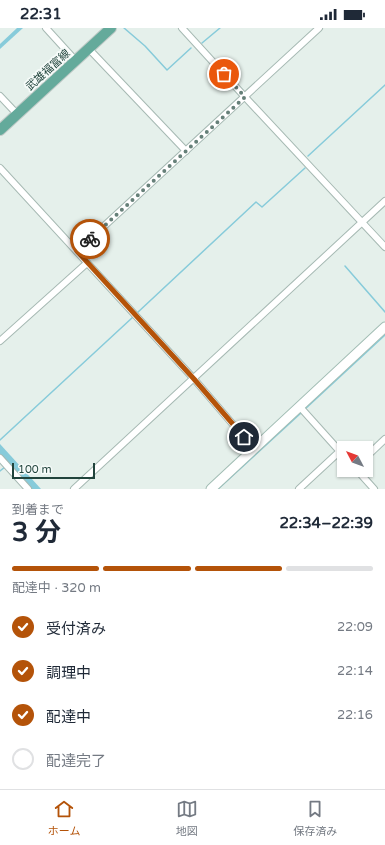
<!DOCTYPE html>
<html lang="ja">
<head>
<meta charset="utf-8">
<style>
  :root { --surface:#fff; --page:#f6f6f7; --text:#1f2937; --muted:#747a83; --line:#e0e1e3; --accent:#b45309 }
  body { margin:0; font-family:"Varela Round","Noto Sans JP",sans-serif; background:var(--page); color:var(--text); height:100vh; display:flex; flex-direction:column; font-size:15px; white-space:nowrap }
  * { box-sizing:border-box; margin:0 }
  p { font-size:13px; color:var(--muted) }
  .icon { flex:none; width:22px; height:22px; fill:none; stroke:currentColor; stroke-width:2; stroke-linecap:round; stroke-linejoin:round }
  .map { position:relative; height:461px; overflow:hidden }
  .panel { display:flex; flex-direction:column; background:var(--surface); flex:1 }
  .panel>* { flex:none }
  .needle { width:26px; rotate:311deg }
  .controls { position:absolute; left:337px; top:413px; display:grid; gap:8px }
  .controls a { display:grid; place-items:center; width:36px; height:36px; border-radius:0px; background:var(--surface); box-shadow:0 1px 3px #0004; font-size:20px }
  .scale { position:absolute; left:12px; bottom:10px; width:83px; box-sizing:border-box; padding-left:4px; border:2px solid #21443c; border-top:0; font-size:11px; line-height:14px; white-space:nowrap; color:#21443c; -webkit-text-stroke:3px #f6fbf9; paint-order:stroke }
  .pin { position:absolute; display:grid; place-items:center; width:34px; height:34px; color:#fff; margin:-17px; border:2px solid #fff; border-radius:50%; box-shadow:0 1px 4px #0007 }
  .courier { position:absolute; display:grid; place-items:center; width:40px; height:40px; margin:-20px; border:3px solid #b45309; border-radius:50%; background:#fff; color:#222; box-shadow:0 1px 5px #0007 }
  .headline em { font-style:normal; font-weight:700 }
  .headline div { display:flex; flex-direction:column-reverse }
  .headline { display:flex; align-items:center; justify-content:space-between; height:68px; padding:0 12px }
  h1 { font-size:26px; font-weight:700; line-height:30px }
  .bar { display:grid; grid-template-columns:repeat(4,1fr); gap:6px 4px; align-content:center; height:48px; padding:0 12px }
  .bar i { height:5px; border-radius:3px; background:var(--line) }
  .bar .active { background:var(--accent) }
  .bar p { grid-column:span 4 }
  ol { padding:0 12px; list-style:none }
  li { display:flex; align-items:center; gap:12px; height:44px }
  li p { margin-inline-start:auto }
  li .icon { padding:4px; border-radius:50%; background:var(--accent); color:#fff; stroke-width:4 }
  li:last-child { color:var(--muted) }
  li i { width:22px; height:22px; border:2px solid var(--line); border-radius:50% }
  .status { display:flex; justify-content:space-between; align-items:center; height:28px; padding:0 20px; background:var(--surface); direction:ltr }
  .status svg { height:11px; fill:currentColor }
  .tab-bar { display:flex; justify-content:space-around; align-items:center; height:56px; border-top:1px solid var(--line); background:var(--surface); font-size:11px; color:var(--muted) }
  .tab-bar a { display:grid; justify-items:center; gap:2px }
  .tab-bar .active { color:var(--accent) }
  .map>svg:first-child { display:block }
</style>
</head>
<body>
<div class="status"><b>22:31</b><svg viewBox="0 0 49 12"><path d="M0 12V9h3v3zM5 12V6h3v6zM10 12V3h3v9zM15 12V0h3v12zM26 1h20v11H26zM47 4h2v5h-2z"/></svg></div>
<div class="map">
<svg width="385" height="461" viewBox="0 0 385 461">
  <rect width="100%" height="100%" fill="#e5f0eb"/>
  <g fill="#87cbda">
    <polygon points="17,0 23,0 0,21 0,16"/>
    <polygon points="0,416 41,461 31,461 0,426"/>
  </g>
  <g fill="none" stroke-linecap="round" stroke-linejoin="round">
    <g stroke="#87cbda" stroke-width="1.5">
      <polyline points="124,0 145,18 167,42 191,20"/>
      <polyline points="202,15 220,0"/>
      <polyline points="308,128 385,57"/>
      <polyline points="345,238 385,284"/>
      <polyline points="137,285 256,174 262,179 305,140"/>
      <polyline points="304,382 385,307"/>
      <polyline points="0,412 133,289"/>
      <polyline points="0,443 5,439"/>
      <polyline points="218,461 301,385"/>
    </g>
    <g stroke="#a6b9b3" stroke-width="8">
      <g id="street">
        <polyline points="46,0 76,33"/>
        <polyline points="182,0 245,69 385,219"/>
        <polyline points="89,21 186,123"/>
        <polyline points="0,68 17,86"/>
        <polyline points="0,140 194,351 254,421"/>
        <polyline points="77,223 319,0"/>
        <polyline points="0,313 87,235"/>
        <polyline points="300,379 344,428"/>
        <polyline points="366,429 385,411"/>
        <polyline points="0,430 28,461"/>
        <polyline points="357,442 374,461"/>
        <polyline points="74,461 385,173"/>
        <polyline points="299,461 340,423"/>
      </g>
    </g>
    <g stroke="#a2bdb4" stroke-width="11">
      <polyline id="secondary" points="211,461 385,299"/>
    </g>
    <g stroke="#c1cbc8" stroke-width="12">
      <polyline id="primary" points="0,102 111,0"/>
    </g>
    <use href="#street" stroke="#fff" stroke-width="6"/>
    <use href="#secondary" stroke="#fff" stroke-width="9"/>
    <use href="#primary" stroke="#64aa9b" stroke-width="10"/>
  </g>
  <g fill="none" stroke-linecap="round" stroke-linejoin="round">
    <polyline stroke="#668079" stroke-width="4" stroke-dasharray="0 7.2" points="90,211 245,69 224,46"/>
    <polyline stroke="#b45309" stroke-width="5" points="90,211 77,223 194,351 244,409"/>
  </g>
  <g text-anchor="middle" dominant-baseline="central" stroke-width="3.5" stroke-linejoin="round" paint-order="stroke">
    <g font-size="11" fill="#21443c" stroke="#f6fbf9">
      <text transform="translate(48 42) rotate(-42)">武雄福富線</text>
    </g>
  </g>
</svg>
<div class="controls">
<a><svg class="needle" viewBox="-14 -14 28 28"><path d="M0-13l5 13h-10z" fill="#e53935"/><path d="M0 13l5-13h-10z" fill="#747a83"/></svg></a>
</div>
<div class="scale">100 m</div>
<div class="pin" style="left:224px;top:46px;background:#ea580c"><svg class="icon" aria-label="bag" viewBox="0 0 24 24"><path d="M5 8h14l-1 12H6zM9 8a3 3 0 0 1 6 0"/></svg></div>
<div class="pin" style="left:244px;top:409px;background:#1f2937"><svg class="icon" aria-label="home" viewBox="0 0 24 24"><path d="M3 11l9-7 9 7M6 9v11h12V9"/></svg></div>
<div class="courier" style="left:90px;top:211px"><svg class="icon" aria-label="bike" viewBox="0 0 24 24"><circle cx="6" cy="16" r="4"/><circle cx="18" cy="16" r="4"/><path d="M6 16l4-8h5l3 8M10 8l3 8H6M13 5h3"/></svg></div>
</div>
<section class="panel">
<div class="headline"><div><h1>3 分</h1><p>到着まで</p></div><em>22:34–22:39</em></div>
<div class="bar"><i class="active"></i><i class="active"></i><i class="active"></i><i></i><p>配達中 · 320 m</p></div>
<ol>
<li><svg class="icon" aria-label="check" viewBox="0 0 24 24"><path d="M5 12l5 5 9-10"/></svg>受付済み<p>22:09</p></li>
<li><svg class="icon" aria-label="check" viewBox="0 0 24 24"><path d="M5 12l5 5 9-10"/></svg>調理中<p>22:14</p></li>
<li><svg class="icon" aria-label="check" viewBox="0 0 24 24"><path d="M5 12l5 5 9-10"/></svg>配達中<p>22:16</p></li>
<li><i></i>配達完了</li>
</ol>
</section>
<nav class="tab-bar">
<a class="active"><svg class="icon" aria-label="home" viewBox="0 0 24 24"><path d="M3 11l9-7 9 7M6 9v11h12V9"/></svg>ホーム</a>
<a><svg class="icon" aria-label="map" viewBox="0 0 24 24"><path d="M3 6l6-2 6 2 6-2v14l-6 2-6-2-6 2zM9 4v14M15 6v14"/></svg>地図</a>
<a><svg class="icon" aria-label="saved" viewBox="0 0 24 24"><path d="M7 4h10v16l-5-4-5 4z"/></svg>保存済み</a>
</nav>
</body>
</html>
